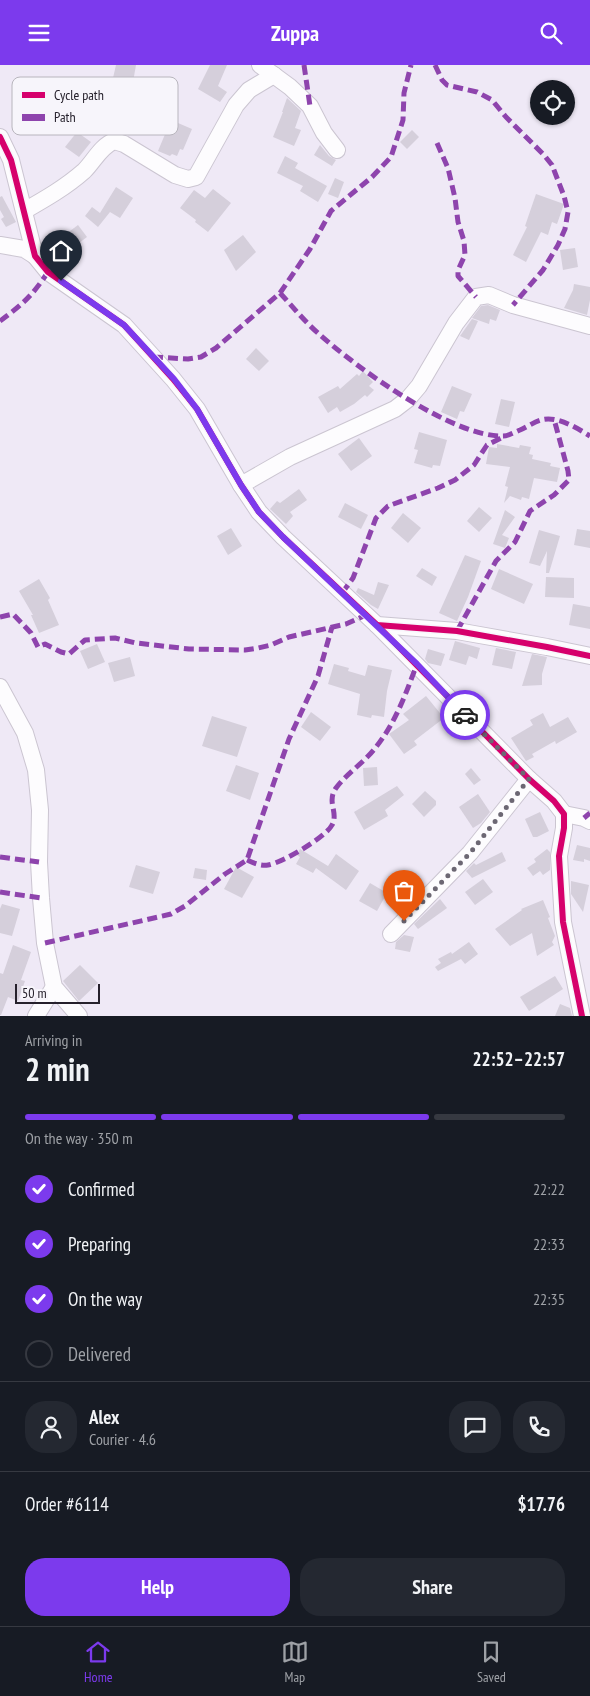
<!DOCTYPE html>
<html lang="en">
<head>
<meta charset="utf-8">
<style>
  :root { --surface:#171b24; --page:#242831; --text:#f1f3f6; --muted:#9ea1a6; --line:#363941; --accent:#7c3aed }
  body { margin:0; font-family:"PT Sans Narrow",sans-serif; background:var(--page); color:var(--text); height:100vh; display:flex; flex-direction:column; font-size:19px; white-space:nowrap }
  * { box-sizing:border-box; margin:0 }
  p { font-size:16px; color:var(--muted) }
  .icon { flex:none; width:28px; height:28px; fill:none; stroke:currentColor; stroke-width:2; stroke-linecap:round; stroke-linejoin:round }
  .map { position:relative; height:951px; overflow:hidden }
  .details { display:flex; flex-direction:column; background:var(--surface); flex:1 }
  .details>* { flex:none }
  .controls { position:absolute; left:530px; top:15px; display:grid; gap:10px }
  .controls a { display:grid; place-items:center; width:45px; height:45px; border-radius:50%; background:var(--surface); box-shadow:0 1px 4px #0004; font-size:25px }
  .scale { position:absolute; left:15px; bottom:12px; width:85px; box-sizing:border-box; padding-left:5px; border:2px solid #26212c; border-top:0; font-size:14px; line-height:18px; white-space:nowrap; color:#26212c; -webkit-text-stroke:4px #f7f5fb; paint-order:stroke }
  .pin { position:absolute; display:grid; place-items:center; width:42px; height:42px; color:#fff; margin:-51px -21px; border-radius:50% 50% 50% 0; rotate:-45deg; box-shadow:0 0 5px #0007 }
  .pin .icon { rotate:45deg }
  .courier { position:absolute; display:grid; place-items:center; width:50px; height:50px; margin:-25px; border:4px solid #7c3aed; border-radius:50%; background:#fff; color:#222; box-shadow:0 1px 6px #0007 }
  .head em { font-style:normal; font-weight:600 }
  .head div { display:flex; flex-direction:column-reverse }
  .head { display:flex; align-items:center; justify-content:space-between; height:85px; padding:0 25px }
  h1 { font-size:32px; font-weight:600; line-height:38px }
  .bar { display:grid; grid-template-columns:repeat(4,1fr); gap:8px 5px; align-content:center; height:60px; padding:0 25px }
  .bar i { height:6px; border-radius:4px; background:var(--line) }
  .bar .active { background:var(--accent) }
  .bar p { grid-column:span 4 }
  .line { display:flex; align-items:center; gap:12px; padding:0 25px; border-top:1px solid var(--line) }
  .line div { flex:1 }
  .round { display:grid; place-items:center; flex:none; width:52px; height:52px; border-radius:20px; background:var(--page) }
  ol { padding:0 25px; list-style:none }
  li { display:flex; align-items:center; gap:15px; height:55px }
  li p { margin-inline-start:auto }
  li .icon { padding:5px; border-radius:50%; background:var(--accent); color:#fff; stroke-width:4 }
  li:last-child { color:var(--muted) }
  li i { width:28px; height:28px; border:2px solid var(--line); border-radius:50% }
  .button { display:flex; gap:10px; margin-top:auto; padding:10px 25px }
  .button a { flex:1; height:58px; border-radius:20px; background:var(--accent); color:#fff; font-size:20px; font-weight:600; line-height:58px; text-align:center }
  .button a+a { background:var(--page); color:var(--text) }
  header { display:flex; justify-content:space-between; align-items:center; height:65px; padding:0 25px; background:var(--accent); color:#fff; font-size:22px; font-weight:600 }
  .menu { display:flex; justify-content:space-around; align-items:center; height:70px; border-top:1px solid var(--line); background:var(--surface); font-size:14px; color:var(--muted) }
  .menu a { display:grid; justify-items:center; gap:2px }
  .menu .active { color:var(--accent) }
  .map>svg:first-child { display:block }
</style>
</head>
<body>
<header><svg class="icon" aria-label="menu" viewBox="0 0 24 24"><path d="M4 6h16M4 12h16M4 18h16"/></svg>Zuppa<svg class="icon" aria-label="search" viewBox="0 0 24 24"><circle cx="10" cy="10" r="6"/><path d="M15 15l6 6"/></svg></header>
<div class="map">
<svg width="590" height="951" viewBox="0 0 590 951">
  <rect width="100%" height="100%" fill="#efe9f6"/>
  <g fill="#d5cfdb">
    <polygon points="116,0 136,0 133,17 113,13"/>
    <polygon points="210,0 227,0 218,21 227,27 220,37 198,24"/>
    <polygon points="287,33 301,46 295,63 301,65 294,81 273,72 283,47 282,47"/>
    <polygon points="171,55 192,64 183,85 180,84 177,91 172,89 170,91 158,86"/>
    <polygon points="412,65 419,72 407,84 400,77"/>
    <polygon points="77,67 91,77 79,92 65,82"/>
    <polygon points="320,80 329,91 336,95 332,101 314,90"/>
    <polygon points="285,91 298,98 295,103 327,121 318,137 300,126 303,121 277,108"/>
    <polygon points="335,113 344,117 338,133 328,129"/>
    <polygon points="116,122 133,133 120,153 110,147 98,162 85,151 92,142 100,148"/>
    <polygon points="213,124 231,138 208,167 195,157 196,155 180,143 194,125 205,133"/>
    <polygon points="536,129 564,139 557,159 552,157 548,170 541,167 526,197 513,190 527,162 525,161"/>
    <polygon points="2,131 16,157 6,162 1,154 4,152 0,145 0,132"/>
    <polygon points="78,160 87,172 75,181 66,169"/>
    <polygon points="243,170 256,187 236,206 224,185"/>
    <polygon points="575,183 578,202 563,205 560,185"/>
    <polygon points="574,219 590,222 590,235 587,250 564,243 573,225"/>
    <polygon points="488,240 500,245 496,256 490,254 489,259 472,253 481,241"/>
    <polygon points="472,254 478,256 469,275 460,271"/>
    <polygon points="256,283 269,296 259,306 246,294"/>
    <polygon points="363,306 373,317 369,321 374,325 367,332 365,330 354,339 340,347 337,342 328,348 318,332 338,321 340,324 357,309 359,311"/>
    <polygon points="452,321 472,329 464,347 460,346 457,354 441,347"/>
    <polygon points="501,334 515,337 509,362 495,359"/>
    <polygon points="419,367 447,375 440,401 433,400 432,403 414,398 418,385 414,384"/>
    <polygon points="359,373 372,391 351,406 338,389"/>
    <polygon points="497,379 519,383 520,380 531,382 529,389 533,390 532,394 551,398 550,401 560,403 557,417 534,413 529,434 522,432 521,435 510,431 504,438 508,422 505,421 510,402 486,399 489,382 497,383"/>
    <polygon points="299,424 307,435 290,447 293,451 286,459 270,444 277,436 280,438"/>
    <polygon points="345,438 368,450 361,464 338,452"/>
    <polygon points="479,442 492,453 479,467 467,456"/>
    <polygon points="505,445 515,452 502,470 509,473 505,483 493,479"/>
    <polygon points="403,448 421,463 408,478 391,463"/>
    <polygon points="231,463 242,481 228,490 217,471"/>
    <polygon points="577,464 590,466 590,483 574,480"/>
    <polygon points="539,465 560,471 549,508 546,508 547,486 540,501 529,498"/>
    <polygon points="465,490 481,496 468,532 457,556 439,548"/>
    <polygon points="422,503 437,512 432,521 416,511"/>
    <polygon points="499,504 533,519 524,539 491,524"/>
    <polygon points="546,512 574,513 574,533 545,532"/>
    <polygon points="39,514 50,533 48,535 59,560 39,568 31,550 33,550 19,526"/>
    <polygon points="378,517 389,520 378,544 371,540 356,527 358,523 374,530"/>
    <polygon points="573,539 590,542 590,564 569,560"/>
    <polygon points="455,576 480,583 477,594 469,591 466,600 449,595"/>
    <polygon points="97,579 105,597 88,604 80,586"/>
    <polygon points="496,583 516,587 512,604 492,600"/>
    <polygon points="428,584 445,589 441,601 428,598 425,594"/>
    <polygon points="532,589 547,592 542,609 542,620 522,621"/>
    <polygon points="130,592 135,611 114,617 108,598"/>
    <polygon points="334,599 349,603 348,606 365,611 368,600 392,605 387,626 384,652 372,650 371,653 357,650 360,629 328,619"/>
    <polygon points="426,631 444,653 414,676 417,680 404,689 389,669 409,655 403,649"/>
    <polygon points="311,647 331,662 320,676 301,662"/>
    <polygon points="543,648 550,662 568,652 577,667 556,679 555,676 532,689 534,692 526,696 511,673 533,660 530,655"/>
    <polygon points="212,651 247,662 237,692 202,681"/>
    <polygon points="236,700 259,708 250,735 226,726"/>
    <polygon points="377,702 378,720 364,721 363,703"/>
    <polygon points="471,703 481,715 474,720 465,709"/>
    <polygon points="397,721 404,730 385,745 388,751 364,765 354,747"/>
    <polygon points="425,726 436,736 436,740 424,752 412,739"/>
    <polygon points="478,729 490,747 481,758 473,763 459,742"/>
    <polygon points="540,747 549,766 537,772 533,772 525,754"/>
    <polygon points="577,780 590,783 590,796 584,794 584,797 573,795"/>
    <polygon points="300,784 328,801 336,789 359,806 346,825 316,803 313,808 296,799 300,792 297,790"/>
    <polygon points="547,784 550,787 550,805 543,810 540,806 533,811 527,803 536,797 534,794"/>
    <polygon points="502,787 506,796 472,813 466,806 474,798 476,800"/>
    <polygon points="136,800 160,807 153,829 129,822"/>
    <polygon points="236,802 254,812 242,833 224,824"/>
    <polygon points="195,803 207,805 206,815 193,813"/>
    <polygon points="483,814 493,827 475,840 465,827"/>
    <polygon points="571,816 589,820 583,847 571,829"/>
    <polygon points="370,818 387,828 377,846 359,836"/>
    <polygon points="440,834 447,843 418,864 414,859"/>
    <polygon points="543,835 550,852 548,853 555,871 552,877 554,880 537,891 532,868 510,881 495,864 522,845 521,844"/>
    <polygon points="2,839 20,844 12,871 0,868 0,844"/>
    <polygon points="404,870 414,872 410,887 395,884 396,877"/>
    <polygon points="469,877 478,889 465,899 461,894 438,906 435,902 441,898 438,894 451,887 452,889"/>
    <polygon points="13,880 31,887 21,915 25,916 18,936 8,932 1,950 0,950 0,908 3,909"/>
    <polygon points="80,900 98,918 79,936 63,916"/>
    <polygon points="555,911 563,924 529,946 520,932"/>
    <polygon points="560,939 570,943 572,951 555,951"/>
  </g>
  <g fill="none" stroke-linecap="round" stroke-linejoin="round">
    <g stroke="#cbc5d1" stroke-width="18">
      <g id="minor">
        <polyline points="260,0 290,22 310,41 324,68 337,85"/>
        <polyline points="0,72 11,95 35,191 48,207 124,260 173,314 197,344 241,420 259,447 283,472 377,560 457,566 547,582 590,591"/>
        <path d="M24,146C45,134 66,122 84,106C94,96 101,81 114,76L124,79L175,110L188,114L196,112L236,40L249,25L274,10"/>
        <polyline points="0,180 24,184 35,191"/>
        <polyline points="241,420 290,392 395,344 408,334 419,321 456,258 476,232 489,230 513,240 590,261"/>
        <polyline points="377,560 529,714 554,736 564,749 564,763 559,791 563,857 582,951"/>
        <polyline points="0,622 25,668 36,705 40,745 39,797 41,833 45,878 54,922 79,951"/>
        <polyline points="564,749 584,753 590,756"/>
        <polyline points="391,869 470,788 529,714"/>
        <polyline points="36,951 54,922"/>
      </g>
    </g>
    <use href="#minor" stroke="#fdfcfe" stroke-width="16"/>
    <g stroke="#8e44ad" stroke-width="5" stroke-dasharray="10 5" stroke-linecap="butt">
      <polyline points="304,0 310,41"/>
      <polyline points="435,0 442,15 447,20 477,27 492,35 506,52 544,90 552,100 564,131 568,147 565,164 558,180 543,205 513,240"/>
      <polyline points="437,78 448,103 455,133 458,157 464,176 465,190 458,205 458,211 476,232"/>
      <path d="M280,228C293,242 305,257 319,269C357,303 452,372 503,371C508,371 515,367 520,365C527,362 534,357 541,355C556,350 577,363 590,371"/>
      <path d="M0,256C23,239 32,231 48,207"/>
      <polyline points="153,292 188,294 201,292 216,283 280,228 310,184 331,146 372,112 391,92 403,55 404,28 411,0"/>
      <polyline points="342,528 353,513 376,453 388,441 438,423 455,415 474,400 487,380 503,372"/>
      <polyline points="0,552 13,549 31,568 38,582 45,579 61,587 69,589 85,575 115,573 136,578 189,584 245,585 258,583 271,580 289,572 346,559 366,550"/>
      <polyline points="457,566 496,496 515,477 530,446 554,430 569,415 568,406 554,354"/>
      <polyline points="584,753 590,748"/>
      <polyline points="0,792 39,797"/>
      <path d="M247,795C254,798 260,801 268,800C282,798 326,772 332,760C339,747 326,737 336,723C347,708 365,697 376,682C396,657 406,628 417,599"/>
      <polyline points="0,827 41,833"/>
      <polyline points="45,878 171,849 185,841 225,809 247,795 289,674 318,611 332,562"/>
    </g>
    <g stroke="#f7f5fb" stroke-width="9">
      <g id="cycleway">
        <polyline points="0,72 11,95 35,191 48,207 124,260 173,314 197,344 241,420 259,447 283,472 377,560 457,566 547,582 590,591"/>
        <polyline points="377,560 529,714 554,736 564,749 564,763 559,791 563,857 582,951"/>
      </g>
    </g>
    <use href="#cycleway" stroke="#d6006c" stroke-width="6"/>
  </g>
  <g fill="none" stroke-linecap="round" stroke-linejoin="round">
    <polyline stroke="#6c6773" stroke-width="5" stroke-dasharray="0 9" points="404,856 470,788 529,714 465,650"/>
    <polyline stroke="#7c3aed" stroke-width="6" points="61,216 124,260 174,314 197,344 241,420 259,447 283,472 417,599 465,650"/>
  </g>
  <rect x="12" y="12" width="166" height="58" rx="8" fill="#f7f5fb" stroke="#b8b5bd" stroke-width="1"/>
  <rect x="22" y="27" width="23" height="6" fill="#d6006c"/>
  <rect x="22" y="49" width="23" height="7" fill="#8e44ad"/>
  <g font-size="14" fill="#26212c">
    <text x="54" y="35">Cycle path</text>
    <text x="54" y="57">Path</text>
  </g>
</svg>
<div class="controls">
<a><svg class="icon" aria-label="locate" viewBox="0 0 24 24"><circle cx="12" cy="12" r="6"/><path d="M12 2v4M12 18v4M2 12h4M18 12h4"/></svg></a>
</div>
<div class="scale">50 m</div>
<div class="pin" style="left:404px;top:856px;background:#ea580c"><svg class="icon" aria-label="bag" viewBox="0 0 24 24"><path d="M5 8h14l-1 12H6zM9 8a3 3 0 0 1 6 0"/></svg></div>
<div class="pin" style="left:61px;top:216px;background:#1f2937"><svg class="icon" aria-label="home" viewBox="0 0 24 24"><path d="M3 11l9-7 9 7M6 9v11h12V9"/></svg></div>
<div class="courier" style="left:465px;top:650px"><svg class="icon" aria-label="car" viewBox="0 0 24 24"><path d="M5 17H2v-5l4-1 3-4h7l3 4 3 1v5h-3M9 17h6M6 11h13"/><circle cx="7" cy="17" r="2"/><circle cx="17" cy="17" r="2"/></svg></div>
</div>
<section class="details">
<div class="head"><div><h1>2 min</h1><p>Arriving in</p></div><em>22:52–22:57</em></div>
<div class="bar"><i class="active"></i><i class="active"></i><i class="active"></i><i></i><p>On the way · 350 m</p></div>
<ol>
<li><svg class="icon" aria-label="check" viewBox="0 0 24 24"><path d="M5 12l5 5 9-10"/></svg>Confirmed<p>22:22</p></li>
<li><svg class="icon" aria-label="check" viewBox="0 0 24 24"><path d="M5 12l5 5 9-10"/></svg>Preparing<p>22:33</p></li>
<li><svg class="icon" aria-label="check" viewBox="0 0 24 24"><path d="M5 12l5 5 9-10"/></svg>On the way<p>22:35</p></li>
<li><i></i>Delivered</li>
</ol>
<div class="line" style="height:90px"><a class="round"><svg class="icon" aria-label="person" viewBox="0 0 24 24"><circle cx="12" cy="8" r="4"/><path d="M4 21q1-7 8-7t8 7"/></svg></a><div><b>Alex</b><p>Courier · 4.6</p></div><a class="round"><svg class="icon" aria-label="chat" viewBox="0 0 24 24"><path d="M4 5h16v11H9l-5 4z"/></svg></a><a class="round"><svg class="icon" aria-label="phone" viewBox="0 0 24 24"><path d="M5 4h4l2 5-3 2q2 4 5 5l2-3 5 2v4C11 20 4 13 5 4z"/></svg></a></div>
<div class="line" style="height:65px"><div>Order #6114</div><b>$17.76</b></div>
<div class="button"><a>Help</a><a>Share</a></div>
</section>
<nav class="menu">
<a class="active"><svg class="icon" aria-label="home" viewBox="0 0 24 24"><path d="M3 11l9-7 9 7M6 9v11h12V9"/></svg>Home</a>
<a><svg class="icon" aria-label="map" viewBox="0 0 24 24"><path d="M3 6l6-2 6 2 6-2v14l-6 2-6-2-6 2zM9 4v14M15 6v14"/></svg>Map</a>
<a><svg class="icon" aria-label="saved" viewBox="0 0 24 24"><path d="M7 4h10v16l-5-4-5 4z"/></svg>Saved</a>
</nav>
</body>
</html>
